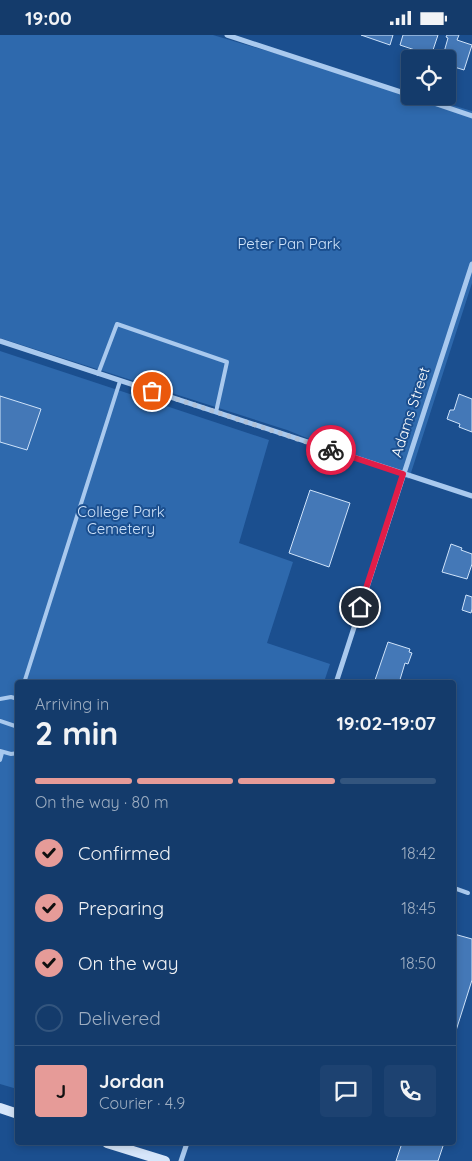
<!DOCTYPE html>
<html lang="en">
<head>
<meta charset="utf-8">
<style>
  :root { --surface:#143b6b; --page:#1d4271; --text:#f1f3f6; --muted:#9dadc1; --line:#33557e; --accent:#e69b98 }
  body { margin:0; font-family:Quicksand,sans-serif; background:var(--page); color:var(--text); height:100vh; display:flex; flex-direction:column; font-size:19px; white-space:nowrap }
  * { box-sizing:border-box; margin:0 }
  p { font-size:16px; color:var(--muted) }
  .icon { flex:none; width:28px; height:28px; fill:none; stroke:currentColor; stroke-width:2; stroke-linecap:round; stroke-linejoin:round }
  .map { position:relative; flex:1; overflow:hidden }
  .panel { position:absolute; left:15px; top:645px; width:441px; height:465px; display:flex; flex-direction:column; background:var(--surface); border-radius:5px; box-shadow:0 2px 8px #0003,0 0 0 1px var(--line) }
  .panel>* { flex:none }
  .tools { position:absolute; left:401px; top:15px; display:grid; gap:10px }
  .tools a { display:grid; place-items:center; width:55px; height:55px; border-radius:5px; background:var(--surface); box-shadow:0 2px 8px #0003,0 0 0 1px var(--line); font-size:25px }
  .pin { position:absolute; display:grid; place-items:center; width:42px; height:42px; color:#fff; margin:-21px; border:2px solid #fff; border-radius:50%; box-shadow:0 1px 5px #0007 }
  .courier { position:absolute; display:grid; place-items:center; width:50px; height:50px; margin:-25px; border:4px solid #e11d48; border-radius:50%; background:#fff; color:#222; box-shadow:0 1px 6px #0007 }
  .headline em { font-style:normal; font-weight:700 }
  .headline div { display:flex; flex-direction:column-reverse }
  .headline { display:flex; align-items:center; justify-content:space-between; height:85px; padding:0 20px }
  h1 { font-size:32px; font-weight:700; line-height:38px }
  .bar { display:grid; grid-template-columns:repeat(4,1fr); gap:8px 5px; align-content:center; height:60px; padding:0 20px }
  .bar i { height:6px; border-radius:4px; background:var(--line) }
  .bar .selected { background:var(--accent) }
  .bar p { grid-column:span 4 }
  .line { display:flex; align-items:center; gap:12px; padding:0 20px; border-top:1px solid var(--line) }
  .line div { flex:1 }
  .round { display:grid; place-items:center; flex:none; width:52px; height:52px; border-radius:5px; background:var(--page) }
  ol { padding:0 20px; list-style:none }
  li { display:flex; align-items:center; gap:15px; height:55px }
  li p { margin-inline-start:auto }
  li .icon { padding:5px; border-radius:50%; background:var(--accent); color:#111; stroke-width:4 }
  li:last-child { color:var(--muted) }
  li i { width:28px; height:28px; border:2px solid var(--line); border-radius:50% }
  .status { display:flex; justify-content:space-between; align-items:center; height:35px; padding:0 25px; background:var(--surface); direction:ltr }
  .status svg { height:14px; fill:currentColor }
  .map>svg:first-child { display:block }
</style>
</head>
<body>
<div class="status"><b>19:00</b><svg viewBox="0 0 49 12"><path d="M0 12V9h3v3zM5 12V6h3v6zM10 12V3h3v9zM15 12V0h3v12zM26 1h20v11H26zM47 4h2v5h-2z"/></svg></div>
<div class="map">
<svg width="472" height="1126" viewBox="0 0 472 1126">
  <rect width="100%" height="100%" fill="#1b4f8f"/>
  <g fill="#2e69ad">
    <polygon points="0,0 213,0 410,58 410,61 421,61 472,76 472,248 409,444 287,395 0,303"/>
    <polygon points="0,316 269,405 239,508 293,527 267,608 330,629 324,647 18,648 17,1054 0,1049"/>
  </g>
  <g fill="#4478b7" stroke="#cfe3fa">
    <polygon points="361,0 393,0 390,10"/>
    <polygon points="403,0 438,0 430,24 414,17 415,15 400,10"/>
    <polygon points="447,0 459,0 457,5 472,10 464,35 448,30 448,24 442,24 448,3 446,2"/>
    <polygon points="459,359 472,364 472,397 459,392 460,389 447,384 450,375 454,375"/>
    <polygon points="0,361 41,374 27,415 0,407"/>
    <polygon points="310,455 350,468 329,532 289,518"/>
    <polygon points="451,509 462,513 461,515 472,519 472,529 467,544 442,537"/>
    <polygon points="466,560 472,562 472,574 471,578 462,575"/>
    <polygon points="388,607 410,614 409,617 412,618 408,629 405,628 399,648 374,648"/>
    <polygon points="454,899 472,904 472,945 454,1002"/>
    <polygon points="402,1108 444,1108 438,1126 396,1126"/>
  </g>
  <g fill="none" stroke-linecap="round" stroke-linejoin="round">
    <g stroke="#a9c9ee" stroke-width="4">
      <polyline points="98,339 117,289 227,327 216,377"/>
      <polyline points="24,648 120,346"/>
      <polyline points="0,664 11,662 18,664"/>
      <polyline points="0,686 18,692"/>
      <polyline points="0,716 11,719 18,718"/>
      <polyline points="0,725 2,718"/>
      <polyline points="454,853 468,858"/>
    </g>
    <g stroke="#a9c9ee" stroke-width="5">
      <polyline points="227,0 410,60"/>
      <polyline points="413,61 472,81"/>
      <polyline points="0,306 472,461"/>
      <polyline points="336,648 472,229"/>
      <polyline points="181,1126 187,1108"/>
    </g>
    <g stroke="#d6e6fa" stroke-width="10">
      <polyline points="0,1073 18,1079"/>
      <polyline points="107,1108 165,1126"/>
    </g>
  </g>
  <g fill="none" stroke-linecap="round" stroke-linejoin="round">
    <polyline stroke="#afc1d8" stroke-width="5" stroke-dasharray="0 9" points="152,356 331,415"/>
    <polyline stroke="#e11d48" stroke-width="6" points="331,415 403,439 360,572"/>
  </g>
  <g text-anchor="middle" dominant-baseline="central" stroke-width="4" stroke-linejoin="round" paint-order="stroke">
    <g font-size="15" fill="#cfe3fa" stroke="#1b4f8f">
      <text x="289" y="208">Peter Pan Park</text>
      <text x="121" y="476">College Park<tspan x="121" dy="17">Cemetery</tspan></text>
    </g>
    <g font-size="15" fill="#fff" stroke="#1b4f8f">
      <text transform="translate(410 377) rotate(-72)">Adams Street</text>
    </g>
  </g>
</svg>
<div class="tools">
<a><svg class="icon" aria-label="locate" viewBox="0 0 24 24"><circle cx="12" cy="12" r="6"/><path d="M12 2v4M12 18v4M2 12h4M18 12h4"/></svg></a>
</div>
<div class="pin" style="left:152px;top:356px;background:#ea580c"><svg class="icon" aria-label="bag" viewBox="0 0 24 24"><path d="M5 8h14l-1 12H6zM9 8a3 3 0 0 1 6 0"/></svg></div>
<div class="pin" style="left:360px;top:572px;background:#1f2937"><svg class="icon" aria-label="home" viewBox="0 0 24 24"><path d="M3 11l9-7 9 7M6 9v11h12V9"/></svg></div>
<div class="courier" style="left:331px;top:415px"><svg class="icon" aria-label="bike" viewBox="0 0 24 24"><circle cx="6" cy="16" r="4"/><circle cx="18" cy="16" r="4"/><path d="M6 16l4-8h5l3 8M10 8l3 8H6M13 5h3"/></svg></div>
<section class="panel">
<div class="headline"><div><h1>2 min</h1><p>Arriving in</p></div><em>19:02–19:07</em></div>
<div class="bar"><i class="selected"></i><i class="selected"></i><i class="selected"></i><i></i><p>On the way · 80 m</p></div>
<ol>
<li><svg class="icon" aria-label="check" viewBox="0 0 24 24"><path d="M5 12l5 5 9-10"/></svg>Confirmed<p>18:42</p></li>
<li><svg class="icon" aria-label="check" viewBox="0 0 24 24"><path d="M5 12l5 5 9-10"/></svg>Preparing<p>18:45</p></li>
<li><svg class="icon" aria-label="check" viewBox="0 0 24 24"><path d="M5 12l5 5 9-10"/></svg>On the way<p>18:50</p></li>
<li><i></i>Delivered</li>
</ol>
<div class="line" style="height:90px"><b class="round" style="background:var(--accent);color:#111">J</b><div><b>Jordan</b><p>Courier · 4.9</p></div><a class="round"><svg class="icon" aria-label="chat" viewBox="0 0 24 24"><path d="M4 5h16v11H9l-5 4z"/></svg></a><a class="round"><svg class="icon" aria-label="phone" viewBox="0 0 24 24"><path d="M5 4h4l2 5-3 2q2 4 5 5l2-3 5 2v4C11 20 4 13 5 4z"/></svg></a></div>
</section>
</div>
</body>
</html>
